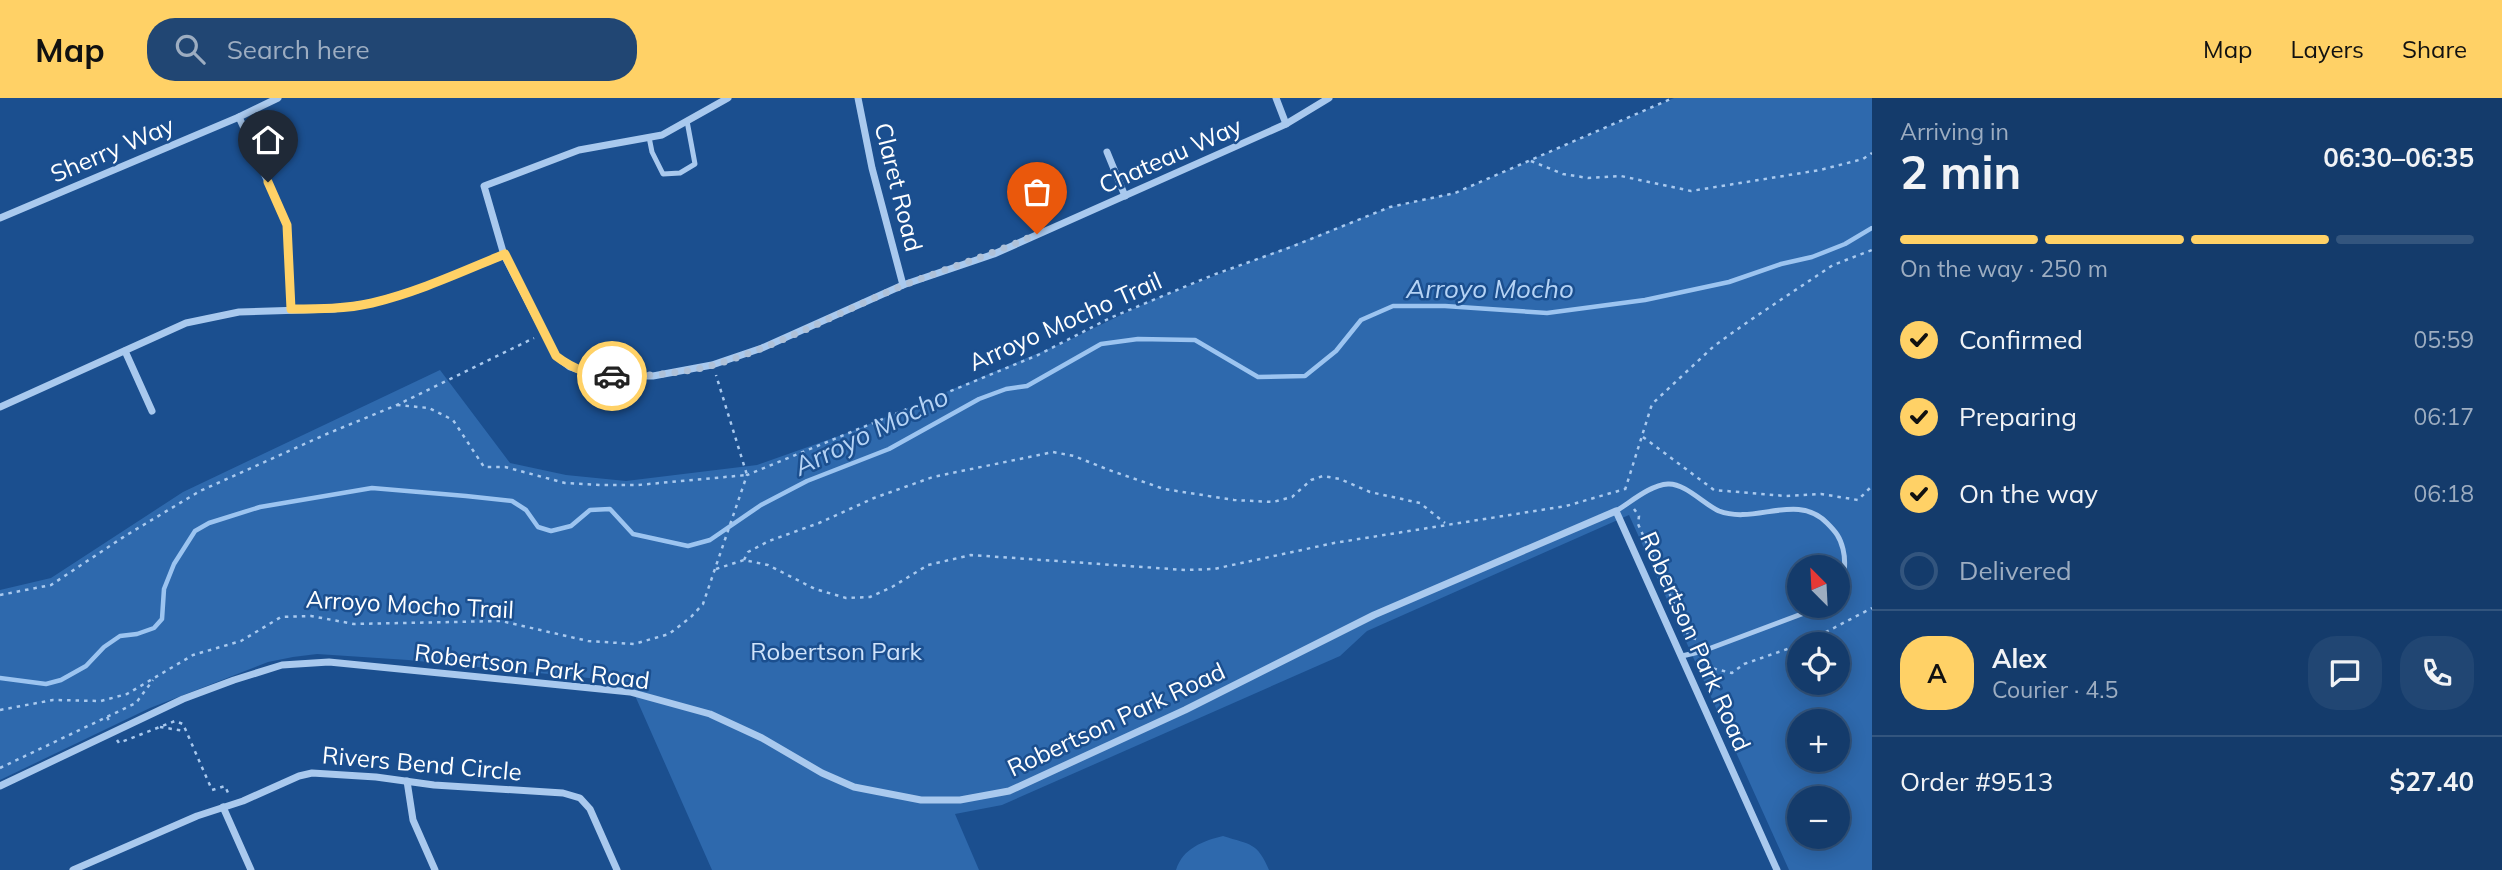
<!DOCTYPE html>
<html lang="en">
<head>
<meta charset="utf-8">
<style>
  :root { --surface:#143b6b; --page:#214673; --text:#f1f3f6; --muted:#9dadc1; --line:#33557e; --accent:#ffd166 }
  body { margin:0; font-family:Mulish,sans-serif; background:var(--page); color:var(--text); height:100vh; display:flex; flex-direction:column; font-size:26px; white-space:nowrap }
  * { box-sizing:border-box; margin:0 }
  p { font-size:23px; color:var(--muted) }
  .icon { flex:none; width:38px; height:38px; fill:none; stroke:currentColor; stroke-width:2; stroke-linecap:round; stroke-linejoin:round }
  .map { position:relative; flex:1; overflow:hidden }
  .details { display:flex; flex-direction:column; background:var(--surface); width:630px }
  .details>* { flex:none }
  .needle { width:46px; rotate:336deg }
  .tools { position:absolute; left:1787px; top:457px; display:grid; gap:14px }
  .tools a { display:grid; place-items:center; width:63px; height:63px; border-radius:50%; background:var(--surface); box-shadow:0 4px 18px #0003,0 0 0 2px var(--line); font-size:35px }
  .pin { position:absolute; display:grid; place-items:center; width:60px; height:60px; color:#fff; margin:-72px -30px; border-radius:50% 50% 50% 0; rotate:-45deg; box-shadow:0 0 7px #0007 }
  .pin .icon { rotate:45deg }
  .courier { position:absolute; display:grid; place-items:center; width:70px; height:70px; margin:-35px; border:5px solid #ffd166; border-radius:50%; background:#fff; color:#222; box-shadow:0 2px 9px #0007 }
  .overview em { font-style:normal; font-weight:700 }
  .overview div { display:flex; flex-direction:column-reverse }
  .overview { display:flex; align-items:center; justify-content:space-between; height:119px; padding:0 28px }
  h1 { font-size:46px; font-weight:700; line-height:52px }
  .bar { display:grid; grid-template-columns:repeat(4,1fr); gap:10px 7px; align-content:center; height:84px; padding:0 28px }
  .bar i { height:9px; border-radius:5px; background:var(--line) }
  .bar .selected { background:var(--accent) }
  .bar p { grid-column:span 4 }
  .line { display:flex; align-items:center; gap:18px; padding:0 28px; border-top:2px solid var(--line) }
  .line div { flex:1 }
  .round { display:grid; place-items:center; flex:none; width:74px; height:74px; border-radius:28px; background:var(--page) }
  ol { padding:0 28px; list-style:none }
  li { display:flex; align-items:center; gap:21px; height:77px }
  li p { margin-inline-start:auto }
  li .icon { padding:7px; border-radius:50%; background:var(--accent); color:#111; stroke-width:4 }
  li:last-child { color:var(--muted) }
  li i { width:38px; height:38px; border:4px solid var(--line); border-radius:50% }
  header { display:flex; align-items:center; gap:42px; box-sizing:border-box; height:98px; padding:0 35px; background:var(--accent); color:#111 }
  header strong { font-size:33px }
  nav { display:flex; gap:38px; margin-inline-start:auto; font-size:24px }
  .search { width:490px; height:63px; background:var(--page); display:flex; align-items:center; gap:18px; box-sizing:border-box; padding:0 24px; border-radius:28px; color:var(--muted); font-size:26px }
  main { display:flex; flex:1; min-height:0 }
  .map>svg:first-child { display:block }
</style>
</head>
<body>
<header>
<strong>Map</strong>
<div class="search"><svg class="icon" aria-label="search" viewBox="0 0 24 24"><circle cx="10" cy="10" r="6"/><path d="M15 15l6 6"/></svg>Search here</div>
<nav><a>Map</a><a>Layers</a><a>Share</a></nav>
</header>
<main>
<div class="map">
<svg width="1872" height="772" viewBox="0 0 1872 772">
  <rect width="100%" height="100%" fill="#1b4f8f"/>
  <g fill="#2e69ad" fill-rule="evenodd">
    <path d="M1674,0H1872V772H1789L1629,417L1367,533L1340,558L1002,707L955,716L979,772H712L629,584L408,562L317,556L293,559L268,564L150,610L0,682V492L51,480L183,394L440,272L510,365L566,377L626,383L757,367L853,333L1065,244L1150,203L1390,109L1455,95ZM1799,469H1838V508H1799ZM1799,546H1838V584H1799ZM1799,623H1838V662H1799ZM1799,700H1838V738H1799Z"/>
    <path d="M1223,738C1251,747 1257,744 1269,772H1176C1183,750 1203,743 1223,738Z"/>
  </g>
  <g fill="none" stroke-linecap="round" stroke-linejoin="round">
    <polyline stroke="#9cc4f0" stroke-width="4.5" points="0,580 46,586 61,582 86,568 104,549 120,538 137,536 154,530 162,521 164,491 174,466 195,433 209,425 260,409 372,390 466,398 512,403 526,412 538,429 551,433 571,428 590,412 610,411 633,436 688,448 710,442 761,407 807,383 889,351 979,301 1006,291 1027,288 1101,246 1138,241 1195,242 1258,279 1305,278 1336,253 1361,222 1393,208 1445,208 1547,215 1645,202 1729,184 1781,166 1812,159 1845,146 1872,130"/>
    <g stroke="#a9c9ee" stroke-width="2.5" stroke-dasharray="3.5 5" stroke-linecap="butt">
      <polyline points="1531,63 1563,76 1588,80 1621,78 1691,93 1820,72 1863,61 1872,55"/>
      <polyline points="397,307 429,310 453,322 484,369 505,369 565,385 601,387 638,387 747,377 716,277"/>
      <polyline points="1643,339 1714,392 1786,398 1821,396 1858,402 1872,388"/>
      <polyline points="1625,392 1652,306 1714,248 1749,223 1833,167 1872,152"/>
      <polyline points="1634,411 1639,418 1638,426 1689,539 1700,542"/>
      <polyline points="744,462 748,454 769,443 819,425 874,400 933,379 1053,354 1074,358 1109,372 1164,391 1234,402 1273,404 1292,399 1311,382 1323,378 1340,381 1370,394 1420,405 1445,425"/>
      <polyline points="716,471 744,462 768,467 815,491 846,500 870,499 892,489 928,467 971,457 1185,472 1214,471 1334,445 1566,408 1625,391"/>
      <polyline points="0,497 51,487 125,438 200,393 329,335 397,307 534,240"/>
      <polyline points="1803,546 1872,510"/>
      <polyline points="1698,564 1707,569 1732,575 1744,566 1799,547"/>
      <polyline points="0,612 53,602 101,603 127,596 193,557 241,543 281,519 311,518 354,526 501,523 588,543 634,546 669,536 691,519 703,506 747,377 1038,257 1110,220 1213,177 1291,149 1390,109 1455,95 1673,0"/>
      <polyline points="107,619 111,626"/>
      <polyline points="160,629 185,633"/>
      <polyline points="117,642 119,645 175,623 183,626 212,692 225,688 229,697"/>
      <polyline points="0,670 136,605 153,582"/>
    </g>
    <g stroke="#a9c9ee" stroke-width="5">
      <polyline points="649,39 652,54 663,76 680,75 695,66 687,23"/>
      <path d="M1616,413C1631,404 1650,387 1668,386C1685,385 1705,407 1719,413C1755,427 1797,394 1827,425C1836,434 1840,439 1843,451C1846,463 1845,483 1838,492"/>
      <polyline points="1682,558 1703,553 1823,508"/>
    </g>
    <g stroke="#a9c9ee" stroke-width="7">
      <polyline points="728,0 662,37 579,52 484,88 504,157 556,258 570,269 598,278 653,278 712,267 762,250 903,187 994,156 1286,26 1329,0"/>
      <polyline points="858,0 872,70 903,187"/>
      <polyline points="1276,0 1286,26"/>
      <polyline points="239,19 287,127 291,211"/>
      <polyline points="1107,54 1125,98"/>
      <polyline points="0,120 239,19 278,0"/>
      <polyline points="125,253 152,313"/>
      <polyline points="0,309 186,225 239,214 334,211 371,205 417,192 504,157"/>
      <polyline points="407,683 413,722 435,772"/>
      <polyline points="0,688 183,601 234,582 282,567 329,564 630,594 710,616 762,640 822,675 854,689 921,702 960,702 1009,693 1185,612 1374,517 1616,413 1777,772"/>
      <polyline points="223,709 251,772"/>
      <polyline points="73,772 197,718 243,703 299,678 312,675 376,679 434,687 563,695 580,700 590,711 617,772"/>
    </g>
  </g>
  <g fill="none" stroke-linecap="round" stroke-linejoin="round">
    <path stroke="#afc1d8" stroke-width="7" stroke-dasharray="0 12.6" d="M612,278C646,278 681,276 714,267C779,248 839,214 902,188C947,170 993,156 1037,136"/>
    <path stroke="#ffd166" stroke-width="9" d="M268,84L287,127L291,211C319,211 346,211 372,205C418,194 461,174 505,156L556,258C573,271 591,278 612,278"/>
  </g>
  <g text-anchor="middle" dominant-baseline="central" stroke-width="5" stroke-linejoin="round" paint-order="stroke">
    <g font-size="24" fill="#fff" stroke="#1b4f8f">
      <text transform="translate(112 51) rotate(-23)">Sherry Way</text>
      <text transform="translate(1170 57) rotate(-24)">Chateau Way</text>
      <text transform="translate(899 89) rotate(76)">Claret Road</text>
      <text transform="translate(1065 223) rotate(-24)">Arroyo Mocho Trail</text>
      <text transform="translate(410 506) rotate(3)">Arroyo Mocho Trail</text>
      <text transform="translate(1696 543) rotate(66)">Robertson Park Road</text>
      <text transform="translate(532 568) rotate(7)">Robertson Park Road</text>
      <text transform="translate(1116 621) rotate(-25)">Robertson Park Road</text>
      <text transform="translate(422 665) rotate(5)">Rivers Bend Circle</text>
    </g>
    <g font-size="24" fill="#cfe3fa" stroke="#1b4f8f">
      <text x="836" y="553">Robertson Park</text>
    </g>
    <g font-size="26" font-style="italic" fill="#b5d3f5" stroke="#1b4f8f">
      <text x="1490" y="190">Arroyo Mocho</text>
      <text transform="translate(871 333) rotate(-26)">Arroyo Mocho</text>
    </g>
  </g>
</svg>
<div class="tools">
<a><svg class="needle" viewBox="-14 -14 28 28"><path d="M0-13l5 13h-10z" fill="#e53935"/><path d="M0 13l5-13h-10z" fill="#9dadc1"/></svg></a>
<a><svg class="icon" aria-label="locate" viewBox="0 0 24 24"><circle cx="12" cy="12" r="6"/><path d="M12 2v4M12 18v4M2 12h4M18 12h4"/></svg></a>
<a>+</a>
<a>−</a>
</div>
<div class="pin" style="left:1037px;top:136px;background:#ea580c"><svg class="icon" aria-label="bag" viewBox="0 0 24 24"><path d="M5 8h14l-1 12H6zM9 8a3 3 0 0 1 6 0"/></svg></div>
<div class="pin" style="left:268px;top:84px;background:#1f2937"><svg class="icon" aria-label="home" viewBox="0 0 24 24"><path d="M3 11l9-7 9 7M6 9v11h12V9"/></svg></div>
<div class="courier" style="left:612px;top:278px"><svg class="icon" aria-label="car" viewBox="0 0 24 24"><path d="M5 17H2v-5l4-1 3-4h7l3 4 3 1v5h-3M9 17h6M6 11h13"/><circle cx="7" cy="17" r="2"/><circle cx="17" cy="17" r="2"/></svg></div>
</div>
<section class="details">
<div class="overview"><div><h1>2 min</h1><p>Arriving in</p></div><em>06:30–06:35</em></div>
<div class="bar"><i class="selected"></i><i class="selected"></i><i class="selected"></i><i></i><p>On the way · 250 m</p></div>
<ol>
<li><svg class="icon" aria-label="check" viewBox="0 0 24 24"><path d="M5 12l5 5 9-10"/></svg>Confirmed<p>05:59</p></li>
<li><svg class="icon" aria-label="check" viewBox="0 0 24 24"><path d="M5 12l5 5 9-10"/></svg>Preparing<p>06:17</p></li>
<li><svg class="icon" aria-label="check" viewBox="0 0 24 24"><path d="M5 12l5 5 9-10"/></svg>On the way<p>06:18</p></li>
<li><i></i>Delivered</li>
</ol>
<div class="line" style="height:126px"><b class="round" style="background:var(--accent);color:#111">A</b><div><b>Alex</b><p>Courier · 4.5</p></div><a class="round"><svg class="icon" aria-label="chat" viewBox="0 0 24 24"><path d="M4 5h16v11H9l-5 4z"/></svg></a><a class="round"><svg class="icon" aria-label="phone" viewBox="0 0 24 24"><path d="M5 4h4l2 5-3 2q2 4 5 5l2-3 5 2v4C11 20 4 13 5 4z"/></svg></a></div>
<div class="line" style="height:91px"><div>Order #9513</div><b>$27.40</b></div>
</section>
</main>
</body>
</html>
